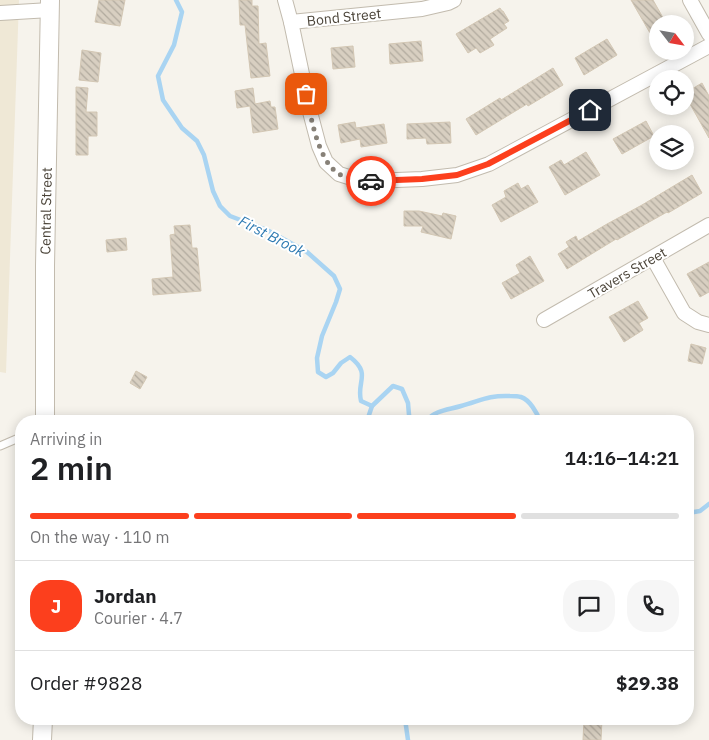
<!DOCTYPE html>
<html lang="en">
<head>
<meta charset="utf-8">
<style>
  :root { --surface:#fff; --page:#f6f6f6; --text:#202124; --muted:#757577; --line:#e0e0e0; --accent:#fc3f1d }
  body { margin:0; font-family:"IBM Plex Sans",sans-serif; background:var(--page); color:var(--text); height:100vh; display:flex; flex-direction:column; font-size:19px; white-space:nowrap }
  * { box-sizing:border-box; margin:0 }
  p { font-size:16px; color:var(--muted) }
  .icon { flex:none; width:28px; height:28px; fill:none; stroke:currentColor; stroke-width:2; stroke-linecap:round; stroke-linejoin:round }
  .map { position:relative; flex:1; overflow:hidden }
  .sheet { position:absolute; left:15px; top:415px; width:679px; height:310px; display:flex; flex-direction:column; background:var(--surface); border-radius:20px; box-shadow:0 2px 12px #0003 }
  .sheet>* { flex:none }
  .needle { width:32px; rotate:121deg }
  .fabs { position:absolute; left:649px; top:15px; display:grid; gap:10px }
  .fabs a { display:grid; place-items:center; width:45px; height:45px; border-radius:50%; background:var(--surface); box-shadow:0 2px 12px #0003; font-size:25px }
  .pin { position:absolute; display:grid; place-items:center; width:42px; height:42px; color:#fff; margin:-21px; border-radius:10px; box-shadow:0 2px 8px #0006 }
  .courier { position:absolute; display:grid; place-items:center; width:50px; height:50px; margin:-25px; border:4px solid #fc3f1d; border-radius:50%; background:#fff; color:#222; box-shadow:0 1px 6px #0007 }
  .head em { font-style:normal; font-weight:600 }
  .head div { display:flex; flex-direction:column-reverse }
  .head { display:flex; align-items:center; justify-content:space-between; height:85px; padding:0 15px }
  h1 { font-size:32px; font-weight:600; line-height:38px }
  .bar { display:grid; grid-template-columns:repeat(4,1fr); gap:8px 5px; align-content:center; height:60px; padding:0 15px }
  .bar i { height:6px; border-radius:4px; background:var(--line) }
  .bar .current { background:var(--accent) }
  .bar p { grid-column:span 4 }
  .line { display:flex; align-items:center; gap:12px; padding:0 15px; border-top:1px solid var(--line) }
  .line div { flex:1 }
  .round { display:grid; place-items:center; flex:none; width:52px; height:52px; border-radius:20px; background:var(--page) }
  .map>svg:first-child { display:block }
</style>
</head>
<body>
<div class="map">
<svg width="709" height="740" viewBox="0 0 709 740">
  <defs>
    <pattern id="building-back-hatch" width="6" height="6" patternUnits="userSpaceOnUse" patternTransform="scale(1.25)"><rect width="6" height="6" fill="#d8cfc1"/><path d="M-1 5l2 2M0 0l6 6M5-1l2 2" fill="none" stroke="#b1aa9e"/></pattern>
  </defs>
  <rect width="100%" height="100%" fill="#f6f3ec"/>
  <polygon fill="#efe8d6" points="0,0 19,0 6,373 0,372"/>
  <g fill="none" stroke-linecap="round" stroke-linejoin="round">
    <g stroke="#a9d4f2" stroke-width="4.5">
      <path d="M176,0L182,12L174,45L158,76L163,100L182,128L197,141L204,155L213,191L220,206L230,216L267,230L307,252L334,276L340,289L336,302L322,336L317,358L318,372L326,377L333,373L341,363L350,357C372,374 356,381 361,401L372,406L393,386L402,389L408,403L409,415L412,421"/>
      <polyline points="367,421 372,406"/>
      <path d="M426,421C435,410 448,410 461,406C480,401 488,395 510,396C513,396 518,396 521,397C530,400 537,413 540,421"/>
      <polyline points="688,513 700,511 709,504"/>
      <polyline points="405,719 408,740"/>
    </g>
  </g>
  <g fill="url(#building-back-hatch)" stroke="#d3c7b4">
    <polygon points="99,0 125,0 120,26 95,22"/>
    <polygon points="239,0 252,0 252,6 258,6 259,44 266,43 270,76 251,78 245,25 240,25"/>
    <polygon points="631,0 653,0 666,23 658,24 658,28 650,33"/>
    <polygon points="500,8 502,11 503,11 509,21 504,24 507,28 490,39 494,45 480,53 476,48 468,53 456,34"/>
    <polygon points="607,39 617,55 584,75 575,58"/>
    <polygon points="421,41 423,61 390,64 389,44"/>
    <polygon points="353,46 355,67 333,69 331,48"/>
    <polygon points="82,50 101,53 98,82 79,80"/>
    <polygon points="553,68 563,85 528,106 527,104 476,135 466,119 500,98 501,100"/>
    <polygon points="702,83 709,96 709,138 685,95 685,93"/>
    <polygon points="76,87 88,88 86,112 97,112 97,136 88,136 88,155 76,155"/>
    <polygon points="253,88 255,104 270,101 271,107 275,107 278,129 253,133 250,106 237,108 235,91"/>
    <polygon points="646,121 654,136 622,154 613,139"/>
    <polygon points="355,122 356,128 384,124 387,143 361,147 360,139 341,143 338,125"/>
    <polygon points="450,122 451,143 427,144 426,138 407,139 407,124"/>
    <polygon points="586,152 600,175 565,195 549,167 561,160 564,165"/>
    <polygon points="692,175 702,193 668,213 667,212 617,240 616,239 567,269 558,254 569,247 566,242 576,236 578,241 607,224 642,205"/>
    <polygon points="518,183 521,189 528,185 538,202 501,222 492,205 506,197 504,191"/>
    <polygon points="404,211 419,211 442,216 443,213 456,216 451,239 421,232 423,226 404,226"/>
    <polygon points="190,225 192,248 197,248 201,291 153,295 152,279 173,277 170,235 175,234 174,226"/>
    <polygon points="126,238 127,250 107,252 106,240"/>
    <polygon points="530,256 544,281 511,299 502,283 520,273 516,265"/>
    <polygon points="709,262 709,292 700,297 687,274"/>
    <polygon points="638,301 648,318 639,323 643,330 624,342 609,317"/>
    <polygon points="691,344 706,348 702,364 688,361"/>
    <polygon points="136,371 147,377 140,389 130,383"/>
    <polygon points="584,719 602,719 601,740 583,740"/>
  </g>
  <g fill="none" stroke-linecap="round" stroke-linejoin="round">
    <g stroke="#c2bbae" stroke-width="9">
      <polyline id="service" points="0,446 21,437"/>
    </g>
    <g stroke="#c2bbae" stroke-width="16">
      <g id="minor">
        <polyline points="285,0 291,22 310,112 319,146 326,162 339,174 355,179 372,181 422,179 457,175 489,164 709,46"/>
        <polyline points="690,0 709,34"/>
        <polyline points="0,13 50,10"/>
        <polyline points="291,22 422,9 448,3 454,0"/>
        <polyline points="653,258 684,313 698,322 709,325"/>
        <polyline points="544,320 709,225"/>
      </g>
    </g>
    <g stroke="#c2bbae" stroke-width="20">
      <g id="tertiary">
        <polyline points="45,421 45,266 50,0"/>
        <polyline points="42,740 43,719"/>
      </g>
    </g>
    <use href="#service" stroke="#fff" stroke-width="7"/>
    <use href="#minor" stroke="#fff" stroke-width="14"/>
    <use href="#tertiary" stroke="#fff" stroke-width="18"/>
  </g>
  <g fill="none" stroke-linecap="round" stroke-linejoin="round">
    <path stroke="#878178" stroke-width="5" stroke-dasharray="0 9" d="M306,94C311,116 318,164 341,175C350,179 361,180 371,181"/>
    <polyline stroke="#fc3f1d" stroke-width="6" points="371,181 422,179 457,175 488,164 590,110"/>
  </g>
  <g text-anchor="middle" dominant-baseline="central" stroke-width="4" stroke-linejoin="round" paint-order="stroke">
    <g font-size="14" fill="#4b4439" stroke="#fff">
      <text transform="translate(344 17) rotate(-6)">Bond Street</text>
      <text transform="translate(46 211) rotate(-89)">Central Street</text>
      <text transform="translate(627 273) rotate(-30)">Travers Street</text>
    </g>
    <g font-size="15" font-style="italic" fill="#2e7ab2" stroke="#fff">
      <text transform="translate(272 236) rotate(27)">First Brook</text>
    </g>
  </g>
</svg>
<div class="fabs">
<a><svg class="needle" viewBox="-14 -14 28 28"><path d="M0-13l5 13h-10z" fill="#e53935"/><path d="M0 13l5-13h-10z" fill="#757577"/></svg></a>
<a><svg class="icon" aria-label="locate" viewBox="0 0 24 24"><circle cx="12" cy="12" r="6"/><path d="M12 2v4M12 18v4M2 12h4M18 12h4"/></svg></a>
<a><svg class="icon" aria-label="layers" viewBox="0 0 24 24"><path d="M12 4l9 5-9 5-9-5zM3 14l9 5 9-5"/></svg></a>
</div>
<div class="pin" style="left:306px;top:94px;background:#ea580c"><svg class="icon" aria-label="bag" viewBox="0 0 24 24"><path d="M5 8h14l-1 12H6zM9 8a3 3 0 0 1 6 0"/></svg></div>
<div class="pin" style="left:590px;top:110px;background:#1f2937"><svg class="icon" aria-label="home" viewBox="0 0 24 24"><path d="M3 11l9-7 9 7M6 9v11h12V9"/></svg></div>
<div class="courier" style="left:371px;top:181px"><svg class="icon" aria-label="car" viewBox="0 0 24 24"><path d="M5 17H2v-5l4-1 3-4h7l3 4 3 1v5h-3M9 17h6M6 11h13"/><circle cx="7" cy="17" r="2"/><circle cx="17" cy="17" r="2"/></svg></div>
<section class="sheet">
<div class="head"><div><h1>2 min</h1><p>Arriving in</p></div><em>14:16–14:21</em></div>
<div class="bar"><i class="current"></i><i class="current"></i><i class="current"></i><i></i><p>On the way · 110 m</p></div>
<div class="line" style="height:90px"><b class="round" style="background:var(--accent);color:#fff">J</b><div><b>Jordan</b><p>Courier · 4.7</p></div><a class="round"><svg class="icon" aria-label="chat" viewBox="0 0 24 24"><path d="M4 5h16v11H9l-5 4z"/></svg></a><a class="round"><svg class="icon" aria-label="phone" viewBox="0 0 24 24"><path d="M5 4h4l2 5-3 2q2 4 5 5l2-3 5 2v4C11 20 4 13 5 4z"/></svg></a></div>
<div class="line" style="height:65px"><div>Order #9828</div><b>$29.38</b></div>
</section>
</div>
</body>
</html>
